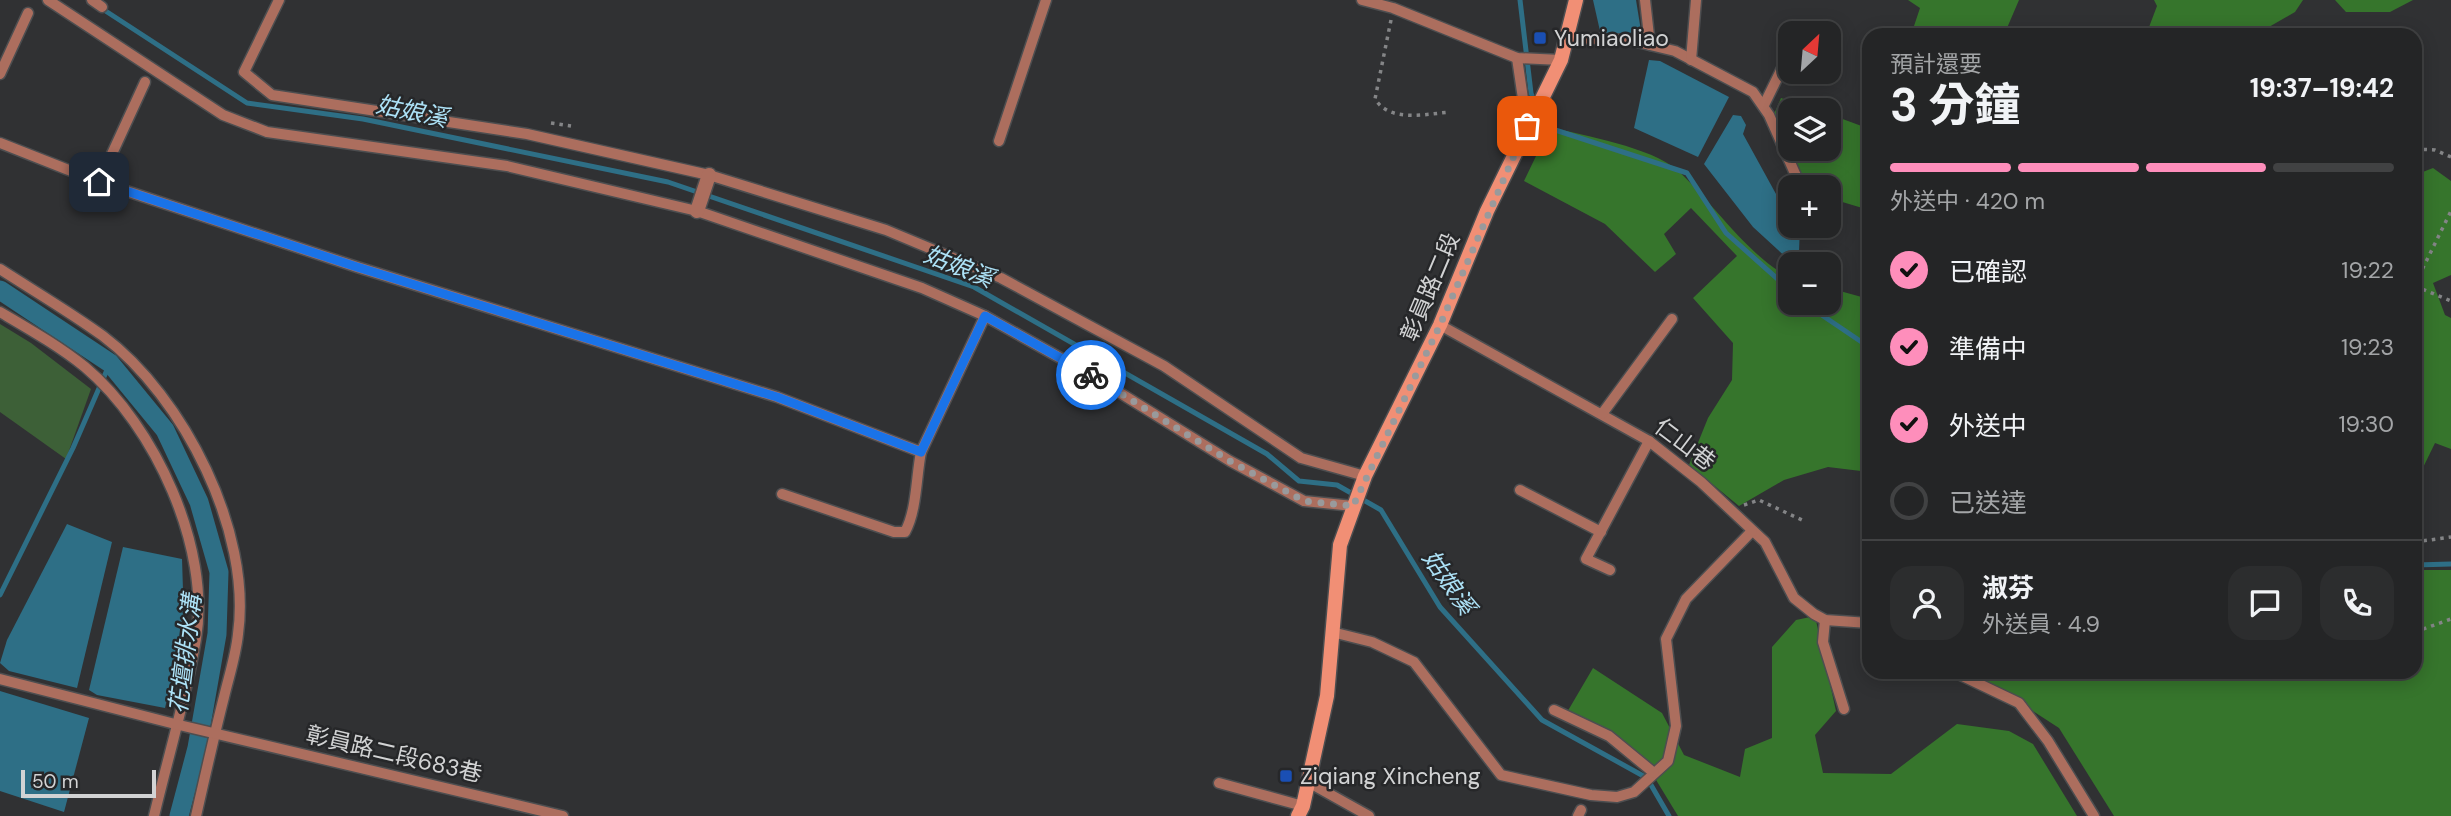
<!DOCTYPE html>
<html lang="zh-TW">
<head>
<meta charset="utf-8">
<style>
  :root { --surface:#242526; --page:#2c2d2e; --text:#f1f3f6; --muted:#a3a5a7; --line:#414243; --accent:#fe8ebb }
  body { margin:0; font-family:"DM Sans","Noto Sans TC",sans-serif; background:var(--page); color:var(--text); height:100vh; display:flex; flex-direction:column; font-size:26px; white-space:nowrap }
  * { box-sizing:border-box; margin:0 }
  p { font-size:23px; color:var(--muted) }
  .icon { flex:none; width:38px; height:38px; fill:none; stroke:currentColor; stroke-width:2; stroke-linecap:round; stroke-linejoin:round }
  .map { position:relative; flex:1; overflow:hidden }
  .drawer { position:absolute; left:1862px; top:28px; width:560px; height:651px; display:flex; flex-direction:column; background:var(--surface); border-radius:21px; box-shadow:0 4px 18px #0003,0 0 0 2px var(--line) }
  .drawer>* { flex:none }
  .needle { width:46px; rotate:26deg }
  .fabs { position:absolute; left:1778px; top:21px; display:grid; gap:14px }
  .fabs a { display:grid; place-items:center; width:63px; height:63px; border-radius:14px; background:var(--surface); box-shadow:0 4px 18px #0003,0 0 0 2px var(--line); font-size:35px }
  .scale { position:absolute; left:21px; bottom:18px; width:135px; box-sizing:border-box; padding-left:7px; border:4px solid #d2d3d4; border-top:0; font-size:19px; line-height:24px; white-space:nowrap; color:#d2d3d4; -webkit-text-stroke:5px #262729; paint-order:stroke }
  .pin { position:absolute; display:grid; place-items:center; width:60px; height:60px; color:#fff; margin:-30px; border-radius:14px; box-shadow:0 4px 10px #0006 }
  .courier { position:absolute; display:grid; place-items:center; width:70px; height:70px; margin:-35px; border:5px solid #1a73e8; border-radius:50%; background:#fff; color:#222; box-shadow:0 2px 9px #0007 }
  .overview em { font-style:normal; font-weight:700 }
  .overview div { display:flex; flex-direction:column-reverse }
  .overview { display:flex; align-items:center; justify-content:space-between; height:119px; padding:0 28px }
  h1 { font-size:46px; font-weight:700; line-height:52px }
  .bar { display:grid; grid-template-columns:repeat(4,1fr); gap:10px 7px; align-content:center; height:84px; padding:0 28px }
  .bar i { height:9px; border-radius:5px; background:var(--line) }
  .bar .active { background:var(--accent) }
  .bar p { grid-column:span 4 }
  .line { display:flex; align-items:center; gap:18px; padding:0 28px; border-top:2px solid var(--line) }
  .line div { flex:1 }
  .round { display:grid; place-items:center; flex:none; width:74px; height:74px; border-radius:21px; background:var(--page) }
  ol { padding:0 28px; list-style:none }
  li { display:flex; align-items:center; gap:21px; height:77px }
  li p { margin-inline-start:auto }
  li .icon { padding:7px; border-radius:50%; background:var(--accent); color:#111; stroke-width:4 }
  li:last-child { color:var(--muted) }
  li i { width:38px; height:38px; border:4px solid var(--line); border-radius:50% }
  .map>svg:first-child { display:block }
</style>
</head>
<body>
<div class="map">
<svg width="2451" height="816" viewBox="0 0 2451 816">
  <rect width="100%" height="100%" fill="#303133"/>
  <polygon fill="#3d6037" points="0,324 31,343 91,389 66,459 0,412"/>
  <g fill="#36752c">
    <polygon points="1908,0 2019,0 2004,35 1911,35 1920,8"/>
    <polygon points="2154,0 2303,0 2295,12 2255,35 2146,35 2157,6"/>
    <polygon points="2335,0 2413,0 2390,12 2346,12"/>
    <polygon points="1781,98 1818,110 1790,110 1790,149 1829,149 1829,114 1867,128 1869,125 1869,210 1829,198 1829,187 1809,187 1787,160 1771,121"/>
    <path d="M1550,127C1584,136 1651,147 1677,170C1711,200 1750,259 1790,277V303H1829V288L1869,299V472L1828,467L1784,480L1739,506L1689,465L1708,418L1732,380L1733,343L1693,298L1737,256L1691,208L1664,234L1676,254L1655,272L1605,224L1524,181Z"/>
    <polygon points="2433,168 2451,181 2451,275 2433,283 2445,315 2451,318 2451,449 2435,443 2415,484 2415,175"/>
    <polygon points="2415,570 2451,570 2451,816 2114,816 2059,728 1973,672 2415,672"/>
    <polygon points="1815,616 1836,711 1815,735 1823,773 1891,774 1957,724 2009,731 2033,744 2077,816 1678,816 1650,770 1566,714 1593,668 1662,713 1684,755 1740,777 1745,749 1772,738 1772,647 1796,620"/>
  </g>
  <g fill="#2e6f86">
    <polygon points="1593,0 1636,0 1641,31 1610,36 1600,31"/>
    <polygon points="1649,60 1660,61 1729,97 1698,157 1634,128"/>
    <polygon points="1733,115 1741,116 1746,125 1743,134 1781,203 1787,201 1790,204 1790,226 1800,226 1799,252 1791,262 1753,227 1704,164"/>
    <polygon points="67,524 112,542 77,688 9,671 0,663 7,640"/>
    <polygon points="123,547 182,559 184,623 165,708 97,695 89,690"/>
    <polygon points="0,691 89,718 64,812 0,791"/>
  </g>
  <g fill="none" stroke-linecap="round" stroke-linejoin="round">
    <g stroke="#2e6f86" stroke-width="5">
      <polyline points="1520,0 1531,93 1535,104"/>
      <polyline points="101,8 247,103 363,119 668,182 974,287 1267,454 1299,481 1337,485 1381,510 1440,607 1542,720 1647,778 1669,816"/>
      <polyline points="1538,114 1543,126 1687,173 1726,233 1790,290"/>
      <polyline points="1804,303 1869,347"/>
      <polyline points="2415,565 2451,564"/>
      <polyline points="0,595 73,448 110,363"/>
    </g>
    <polyline stroke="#2e6f86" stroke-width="19" points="0,290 110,363 165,430 199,502 219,572 217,634 197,748 179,816"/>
    <g stroke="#4d4e50" stroke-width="13">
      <g id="service">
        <polyline points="48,0 223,115 267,132 507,166 697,211 922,288 985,316 1091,375 1230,461 1304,501 1353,506"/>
        <polyline points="92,0 102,7"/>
        <polyline points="279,0 244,72 272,95 527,134 709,175 886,230 1001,278 1164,366 1301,458 1365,476"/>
        <polyline points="1362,0 1393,8 1517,58 1561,60"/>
        <polyline points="1645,0 1650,45"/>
        <polyline points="1568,38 1629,40 1675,51 1753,92 1769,115 1801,187"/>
        <polyline points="1517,58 1527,126"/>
        <polyline points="1691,60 1696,0"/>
        <polyline points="0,74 28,13"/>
        <polyline points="1764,105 1790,52"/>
        <polyline points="999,141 1046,0"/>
        <polyline points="0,143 99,182 357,267 777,397 921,452 985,316"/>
        <polyline points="99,182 145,82"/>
        <polyline points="1820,226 1821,229"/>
        <path d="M0,269C34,291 70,312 103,336C184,397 252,532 238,634C236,655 229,676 224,697C214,736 205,776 196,816"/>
        <path d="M0,312C29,329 59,346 85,367C155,426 211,548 196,639C186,698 168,757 154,816"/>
        <polyline points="1440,325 1649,441 1701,482 1765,542 1794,598 1814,614 1825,620 1869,623"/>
        <polyline points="1602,414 1672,319"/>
        <polyline points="1520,490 1601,532"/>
        <path d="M782,494L894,532H905C917,510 916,477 921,452"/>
        <polyline points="1610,570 1586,559 1649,441"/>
        <polyline points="1825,620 1823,642 1844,709"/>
        <polyline points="1332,632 1372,642 1414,662 1501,775 1591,795 1617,797 1634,792 1668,761 1676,726 1666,639 1686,599 1752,531"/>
        <polyline points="1954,672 2019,703 2048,741 2094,816"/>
        <polyline points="0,679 175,724 563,816"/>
        <polyline points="1554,710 1609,736 1654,773"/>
        <polyline points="1308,782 1369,816"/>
        <polyline points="1219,783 1303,806"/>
        <polyline points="1578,816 1581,810"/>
      </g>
    </g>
    <g stroke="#4d4e50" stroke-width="17">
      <polyline id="minor" points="697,211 709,175"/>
    </g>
    <g stroke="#4d4e50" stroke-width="17">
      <polyline id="secondary" points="1298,816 1303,806 1327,696 1340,545 1365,476 1440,325 1487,211 1561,60 1576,0"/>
    </g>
    <g stroke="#848587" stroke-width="3.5" stroke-dasharray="3.5 5" stroke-linecap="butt">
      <path d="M1391,20L1375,99C1390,123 1426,114 1450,112"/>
      <polyline points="551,123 571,126"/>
      <polyline points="2415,149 2435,150 2451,157"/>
      <polyline points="2415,284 2451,211"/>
      <polyline points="2415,286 2451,301"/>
      <polyline points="1744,505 1759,500 1802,520"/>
      <polyline points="2415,542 2451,537"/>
      <polyline points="2415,632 2451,619"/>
    </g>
    <use href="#service" stroke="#ac6e5e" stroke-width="10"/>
    <use href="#minor" stroke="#ac6e5e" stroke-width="14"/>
    <use href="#secondary" stroke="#f18f75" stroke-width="14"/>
  </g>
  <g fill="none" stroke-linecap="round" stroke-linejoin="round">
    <polyline stroke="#999a9c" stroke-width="7" stroke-dasharray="0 12.6" points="1091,375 1230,461 1304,501 1353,506 1440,325 1527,126"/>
    <polyline stroke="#1a73e8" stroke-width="9" points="99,182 357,267 777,397 921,452 985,316 1091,375"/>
  </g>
  <g fill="#1a4fb4" stroke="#262729" stroke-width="2.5">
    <rect x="1533" y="31" width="14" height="14" rx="3.5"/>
    <rect x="1279" y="769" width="14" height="14" rx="3.5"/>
  </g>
  <g text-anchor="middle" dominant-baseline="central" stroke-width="5" stroke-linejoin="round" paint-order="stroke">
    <g font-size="23" fill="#d2d3d4" stroke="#262729" text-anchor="start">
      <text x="1554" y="38">Yumiaoliao</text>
      <text x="1300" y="776">Ziqiang Xincheng</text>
    </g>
    <g font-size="23" fill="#d2d3d4" stroke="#262729">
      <text transform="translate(1430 287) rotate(-67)">彰員路二段</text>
      <text transform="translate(1685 444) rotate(37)">仁山巷</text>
      <text transform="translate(394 754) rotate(13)">彰員路二段683巷</text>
    </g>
    <g font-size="24" font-style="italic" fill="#ade2f7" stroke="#262729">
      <text transform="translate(412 111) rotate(12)">姑娘溪</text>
      <text transform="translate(959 266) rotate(22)">姑娘溪</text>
      <text transform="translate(1449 582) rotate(55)">姑娘溪</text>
      <text transform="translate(185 654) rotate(-83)">花壇排水溝</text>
    </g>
  </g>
</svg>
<div class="fabs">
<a><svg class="needle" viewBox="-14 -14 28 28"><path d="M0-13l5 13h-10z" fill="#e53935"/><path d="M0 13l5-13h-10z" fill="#a3a5a7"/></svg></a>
<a><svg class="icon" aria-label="layers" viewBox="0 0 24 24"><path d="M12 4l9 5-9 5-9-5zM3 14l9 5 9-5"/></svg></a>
<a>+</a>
<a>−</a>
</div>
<div class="scale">50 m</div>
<div class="pin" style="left:1527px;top:126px;background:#ea580c"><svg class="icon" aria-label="bag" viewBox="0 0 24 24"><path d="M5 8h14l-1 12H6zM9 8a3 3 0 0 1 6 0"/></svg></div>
<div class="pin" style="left:99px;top:182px;background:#1f2937"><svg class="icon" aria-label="home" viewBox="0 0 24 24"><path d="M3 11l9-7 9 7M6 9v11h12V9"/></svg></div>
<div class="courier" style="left:1091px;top:375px"><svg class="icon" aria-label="bike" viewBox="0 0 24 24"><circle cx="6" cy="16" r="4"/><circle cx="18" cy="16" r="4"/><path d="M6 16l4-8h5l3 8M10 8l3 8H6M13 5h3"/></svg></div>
<section class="drawer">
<div class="overview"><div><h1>3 分鐘</h1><p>預計還要</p></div><em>19:37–19:42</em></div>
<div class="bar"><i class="active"></i><i class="active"></i><i class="active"></i><i></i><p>外送中 · 420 m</p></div>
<ol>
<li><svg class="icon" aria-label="check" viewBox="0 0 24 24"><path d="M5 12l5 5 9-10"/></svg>已確認<p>19:22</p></li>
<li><svg class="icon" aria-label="check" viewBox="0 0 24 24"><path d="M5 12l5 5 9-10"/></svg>準備中<p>19:23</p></li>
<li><svg class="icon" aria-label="check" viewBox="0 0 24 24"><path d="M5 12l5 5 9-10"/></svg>外送中<p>19:30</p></li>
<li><i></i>已送達</li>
</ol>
<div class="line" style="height:126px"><a class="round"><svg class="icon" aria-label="person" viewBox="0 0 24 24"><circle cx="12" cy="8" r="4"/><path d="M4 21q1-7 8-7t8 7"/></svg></a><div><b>淑芬</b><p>外送員 · 4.9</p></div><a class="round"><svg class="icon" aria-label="chat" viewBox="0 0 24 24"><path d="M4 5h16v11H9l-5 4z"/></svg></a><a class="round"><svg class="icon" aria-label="phone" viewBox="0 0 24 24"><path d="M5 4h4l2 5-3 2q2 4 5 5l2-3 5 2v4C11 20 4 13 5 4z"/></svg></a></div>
</section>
</div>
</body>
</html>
